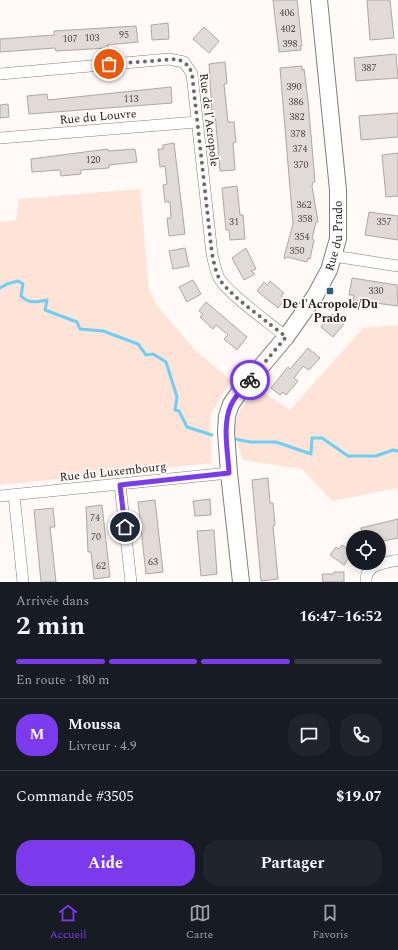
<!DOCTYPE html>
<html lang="fr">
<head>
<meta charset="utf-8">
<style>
  :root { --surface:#171b24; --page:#20242c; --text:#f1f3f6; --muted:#9ea1a6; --line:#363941; --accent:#7c3aed }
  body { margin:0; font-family:Spectral,serif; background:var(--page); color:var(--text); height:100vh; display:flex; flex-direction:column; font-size:15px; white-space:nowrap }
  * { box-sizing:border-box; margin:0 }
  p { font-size:13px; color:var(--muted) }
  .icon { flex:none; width:22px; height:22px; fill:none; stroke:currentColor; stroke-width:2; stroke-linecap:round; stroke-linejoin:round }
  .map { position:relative; height:582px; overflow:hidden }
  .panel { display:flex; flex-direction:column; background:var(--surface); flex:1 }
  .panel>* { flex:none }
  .controls { position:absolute; left:346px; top:530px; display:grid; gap:8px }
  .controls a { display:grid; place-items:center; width:40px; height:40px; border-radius:50%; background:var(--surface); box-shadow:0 2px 10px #0003; font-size:20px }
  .pin { position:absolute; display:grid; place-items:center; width:34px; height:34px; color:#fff; margin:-17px; border:2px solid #fff; border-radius:50%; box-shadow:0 1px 4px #0007 }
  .courier { position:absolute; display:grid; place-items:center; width:40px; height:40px; margin:-20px; border:3px solid #7c3aed; border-radius:50%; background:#fff; color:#222; box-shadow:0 1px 5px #0007 }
  .head em { font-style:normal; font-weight:700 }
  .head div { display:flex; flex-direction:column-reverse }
  .head { display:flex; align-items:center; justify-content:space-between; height:68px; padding:0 16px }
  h1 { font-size:26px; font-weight:700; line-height:30px }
  .bar { display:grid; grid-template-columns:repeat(4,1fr); gap:6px 4px; align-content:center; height:48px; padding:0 16px }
  .bar i { height:5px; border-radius:3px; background:var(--line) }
  .bar .current { background:var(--accent) }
  .bar p { grid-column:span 4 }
  .line { display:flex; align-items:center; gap:10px; padding:0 16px; border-top:1px solid var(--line) }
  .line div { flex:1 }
  .round { display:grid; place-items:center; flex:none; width:42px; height:42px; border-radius:16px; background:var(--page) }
  .primary-button { display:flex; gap:8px; margin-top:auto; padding:8px 16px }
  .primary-button a { flex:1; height:46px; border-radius:16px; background:var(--accent); color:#fff; font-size:16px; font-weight:700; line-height:46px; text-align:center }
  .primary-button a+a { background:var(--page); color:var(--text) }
  .menu { display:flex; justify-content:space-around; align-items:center; height:56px; border-top:1px solid var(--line); background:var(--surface); font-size:11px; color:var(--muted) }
  .menu a { display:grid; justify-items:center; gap:2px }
  .menu .current { color:var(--accent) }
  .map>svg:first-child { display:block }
</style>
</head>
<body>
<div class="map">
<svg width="398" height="582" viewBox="0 0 398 582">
  <rect width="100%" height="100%" fill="#fffaf7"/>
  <g fill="#ffe3d6">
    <polygon points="140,189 149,291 158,307 197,352 231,380 210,415 212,463 0,485 0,222 16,220 19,199"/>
    <path d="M398,325V488L332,501L302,469L243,460C230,424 233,416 257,388L290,410L363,328Z"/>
  </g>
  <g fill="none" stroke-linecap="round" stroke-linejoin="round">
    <g stroke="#6ccff6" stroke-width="3">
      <path d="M0,288L7,284L18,281L23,284L21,296C29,304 36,302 47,300L45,310L77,322L80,329L103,331L138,344L146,355L153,354L166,362L177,397L175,410L179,411L187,427L212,435"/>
      <polyline points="235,439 250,442 276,442 311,454 312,438 322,438 348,456 376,456 393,450 398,451"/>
    </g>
  </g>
  <g fill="#e2dad6" stroke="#aea6a3">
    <polygon points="273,0 297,0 302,46 300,46 301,50 279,52"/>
    <polygon points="367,0 390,0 394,38 370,40"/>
    <polygon points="168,23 169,39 152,40 151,25"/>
    <polygon points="136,26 138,42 107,45 108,48 56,51 55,48 0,52 0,39 54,35 54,31"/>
    <polygon points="204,27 219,41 209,53 193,39"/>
    <polygon points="396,54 398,78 356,81 354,58"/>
    <polygon points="225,62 227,83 224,84 228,122 234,122 236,142 233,143 235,170 220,171 215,114 212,114 209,64"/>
    <polygon points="302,66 302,70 304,69 308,100 315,182 313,182 312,186 318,222 316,222 312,239 314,240 310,259 308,258 307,262 287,257 285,259 284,257 293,224 280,68"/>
    <polygon points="171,87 172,103 29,114 27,96 47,94 48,100"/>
    <polygon points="8,104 9,117 0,118 0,105"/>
    <polygon points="398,113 398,137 361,140 359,116"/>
    <polygon points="174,143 185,234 169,236 167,218 171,218 170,202 165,202 163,185 167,184 165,166 160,167 158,149 163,149 163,145"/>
    <polygon points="108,149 108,151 135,149 137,162 109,165 109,168 81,170 81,174 61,176 60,170 32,172 31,159"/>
    <polygon points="398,153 398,196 386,197 382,155"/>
    <polygon points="237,186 240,215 243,215 245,239 230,240 229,230 226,230 222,188"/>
    <polygon points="369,212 398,216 398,240 365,235"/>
    <polygon points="185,248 189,266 173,269 169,251"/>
    <polygon points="246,248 256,269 251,271 255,274 244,280 232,258"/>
    <polygon points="352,278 397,285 398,306 353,300 354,295 349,295"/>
    <polygon points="193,280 201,294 187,302 179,287"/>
    <polygon points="270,281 284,293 281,296 285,299 278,308 257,291 264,282 267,285"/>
    <polygon points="206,302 247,337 237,350 224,339 228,335 216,325 213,329 200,317 203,314 199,311"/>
    <polygon points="332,314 344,324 333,337 321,327"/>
    <polygon points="308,348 320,358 309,370 303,366 294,378 298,381 286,395 283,392 280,395 271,388 288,367 290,369"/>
    <polygon points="268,478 270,503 273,503 275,525 273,526 278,579 261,581 252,480"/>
    <polygon points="210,499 211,515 195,516 193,501"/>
    <polygon points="155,500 163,572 146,574 138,502"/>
    <polygon points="102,505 110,577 94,579 91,552 88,552 86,507"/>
    <polygon points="53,508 55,527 50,527 56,582 41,582 34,510"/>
    <polygon points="398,519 398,538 379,542 379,537 363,537 361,528"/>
    <polygon points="214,530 217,574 201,576 197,531"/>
    <polygon points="342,545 350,551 347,554 350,556 344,565 330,555 336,547 339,549"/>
    <polygon points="334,572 344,572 344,582 323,582 322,574 334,574"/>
  </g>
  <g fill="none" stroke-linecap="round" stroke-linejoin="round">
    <g stroke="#867e7b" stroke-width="12">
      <g id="street">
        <path d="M0,74L169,59L184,62L192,74L212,254C214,262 215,270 219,278C228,294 270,323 286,337"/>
        <polyline points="0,138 197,122"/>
        <polyline points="334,256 398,266"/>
        <polyline points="120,485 131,582"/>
        <polyline points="14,495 23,582"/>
        <polyline points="0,496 229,473"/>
        <path d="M366,582C365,564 384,563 398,560"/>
      </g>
    </g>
    <g stroke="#867e7b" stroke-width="18">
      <g id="secondary">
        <path id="s1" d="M241,582L229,473L226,432L227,416L231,404L238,394L286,337L315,296L329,270L338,239V190L319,0"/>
      </g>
    </g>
    <use href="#street" stroke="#fff" stroke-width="11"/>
    <use href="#secondary" stroke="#fff" stroke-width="16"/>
  </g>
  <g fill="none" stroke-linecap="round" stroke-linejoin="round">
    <path stroke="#6e6a69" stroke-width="4" stroke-dasharray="0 7.2" d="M109,64L178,59L189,66L192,74L212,254C214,262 215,270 219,278C228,295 270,323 286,337L250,380"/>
    <path stroke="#7c3aed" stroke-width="5" d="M125,527L120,485L229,473C228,452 222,425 231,405C235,396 243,388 250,380"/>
  </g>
  <rect fill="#27647b" stroke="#fffaf7" stroke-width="1.5" x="326" y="287" width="8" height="8" rx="2"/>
  <g text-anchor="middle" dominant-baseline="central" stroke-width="3.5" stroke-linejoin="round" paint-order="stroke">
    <g font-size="10" fill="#504c4a">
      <text x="287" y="13">406</text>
      <text x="288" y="29">402</text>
      <text x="124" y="35">95</text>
      <text x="92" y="38">103</text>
      <text x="70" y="39">107</text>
      <text x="290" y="44">398</text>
      <text x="369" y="68">387</text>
      <text x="294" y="87">390</text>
      <text x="131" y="99">113</text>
      <text x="296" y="102">386</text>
      <text x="297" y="117">382</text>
      <text x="298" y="134">378</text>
      <text x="300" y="149">374</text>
      <text x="93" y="160">120</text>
      <text x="301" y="165">370</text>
      <text x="304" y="205">362</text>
      <text x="305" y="219">358</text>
      <text x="234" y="222">31</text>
      <text x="384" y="222">357</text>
      <text x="302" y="237">354</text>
      <text x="297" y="251">350</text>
      <text x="376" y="291">330</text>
      <text x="95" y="518">74</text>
      <text x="96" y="537">70</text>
      <text x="153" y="562">63</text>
      <text x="101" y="566">62</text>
    </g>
    <g font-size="12" fill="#201d1c" stroke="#fffaf7">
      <text transform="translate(98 117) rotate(-5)">Rue du Louvre</text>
      <text transform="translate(209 120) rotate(83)">Rue de l'Acropole</text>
      <text stroke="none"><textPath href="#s1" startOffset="381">Rue du Prado</textPath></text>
      <text transform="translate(113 472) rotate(-6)">Rue du Luxembourg</text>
    </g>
    <g font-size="12" font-weight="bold" fill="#201d1c" stroke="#fffaf7">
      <text x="330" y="304">De l'Acropole/Du<tspan x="330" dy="14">Prado</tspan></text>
    </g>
  </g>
</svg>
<div class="controls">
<a><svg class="icon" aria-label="locate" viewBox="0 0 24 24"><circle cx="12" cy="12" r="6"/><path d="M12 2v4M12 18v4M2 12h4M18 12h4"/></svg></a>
</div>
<div class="pin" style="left:109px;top:64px;background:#ea580c"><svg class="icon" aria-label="bag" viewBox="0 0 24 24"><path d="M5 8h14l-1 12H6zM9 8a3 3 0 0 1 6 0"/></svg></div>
<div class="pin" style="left:125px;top:527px;background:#1f2937"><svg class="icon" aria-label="home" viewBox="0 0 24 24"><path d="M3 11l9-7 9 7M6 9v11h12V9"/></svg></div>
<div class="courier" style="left:250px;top:380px"><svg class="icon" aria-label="bike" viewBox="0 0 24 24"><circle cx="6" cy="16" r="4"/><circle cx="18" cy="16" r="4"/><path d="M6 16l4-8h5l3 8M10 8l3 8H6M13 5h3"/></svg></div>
</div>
<section class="panel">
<div class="head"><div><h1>2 min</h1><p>Arrivée dans</p></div><em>16:47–16:52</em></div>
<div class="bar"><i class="current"></i><i class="current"></i><i class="current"></i><i></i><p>En route · 180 m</p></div>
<div class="line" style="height:72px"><b class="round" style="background:var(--accent);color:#fff">M</b><div><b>Moussa</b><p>Livreur · 4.9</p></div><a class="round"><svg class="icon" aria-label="chat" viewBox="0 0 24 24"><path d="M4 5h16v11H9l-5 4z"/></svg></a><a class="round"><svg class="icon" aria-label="phone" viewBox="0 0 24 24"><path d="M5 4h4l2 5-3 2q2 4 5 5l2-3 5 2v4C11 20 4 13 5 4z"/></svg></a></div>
<div class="line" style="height:52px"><div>Commande #3505</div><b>$19.07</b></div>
<div class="primary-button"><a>Aide</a><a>Partager</a></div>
</section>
<nav class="menu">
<a class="current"><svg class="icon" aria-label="home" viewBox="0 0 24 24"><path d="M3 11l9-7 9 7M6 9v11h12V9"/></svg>Accueil</a>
<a><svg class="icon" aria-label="map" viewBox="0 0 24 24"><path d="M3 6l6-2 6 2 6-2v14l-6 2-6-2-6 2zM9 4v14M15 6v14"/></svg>Carte</a>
<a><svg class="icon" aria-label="saved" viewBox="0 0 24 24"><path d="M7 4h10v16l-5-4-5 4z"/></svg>Favoris</a>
</nav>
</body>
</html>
